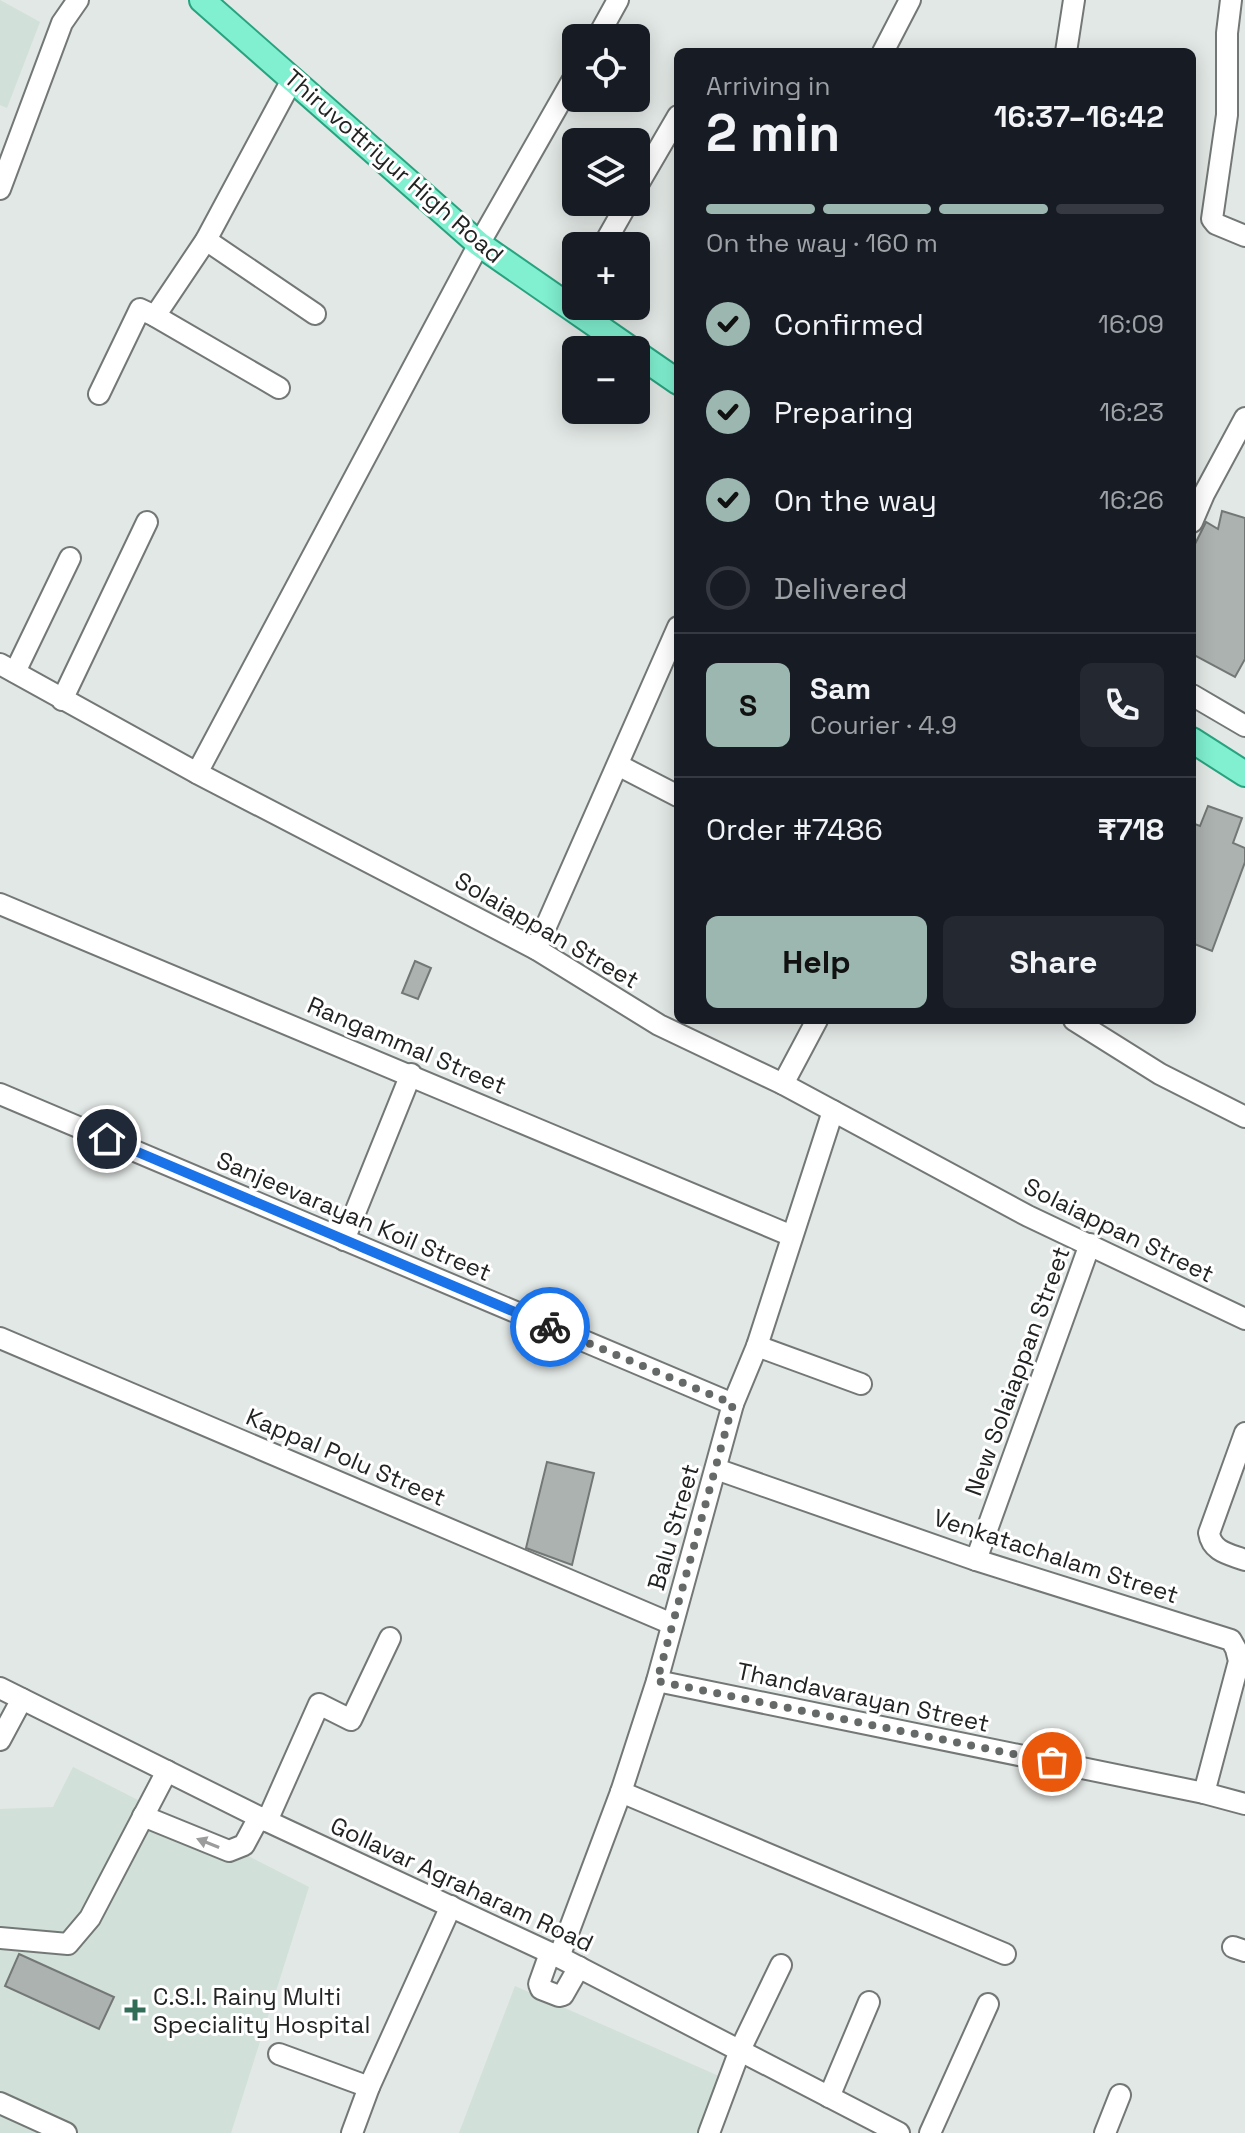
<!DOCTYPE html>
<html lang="en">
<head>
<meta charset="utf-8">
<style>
  :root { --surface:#171b24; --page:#242831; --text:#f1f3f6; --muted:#9ea1a6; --line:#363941; --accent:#9bb7af }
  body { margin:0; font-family:"Space Grotesk",sans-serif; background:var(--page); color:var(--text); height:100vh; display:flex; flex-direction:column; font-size:30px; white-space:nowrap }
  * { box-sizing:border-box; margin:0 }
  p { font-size:26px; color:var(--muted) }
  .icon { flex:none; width:44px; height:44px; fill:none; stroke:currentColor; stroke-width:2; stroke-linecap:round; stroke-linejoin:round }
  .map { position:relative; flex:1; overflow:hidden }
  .sheet { position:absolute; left:674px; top:48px; width:522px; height:976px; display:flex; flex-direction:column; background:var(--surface); border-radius:12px; box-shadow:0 4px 20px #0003 }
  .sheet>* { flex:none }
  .fabs { position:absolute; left:562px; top:24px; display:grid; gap:16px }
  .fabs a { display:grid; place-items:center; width:88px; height:88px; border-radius:12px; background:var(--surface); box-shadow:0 4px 20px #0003; font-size:40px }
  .pin { position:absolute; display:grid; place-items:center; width:68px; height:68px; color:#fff; margin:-34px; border:4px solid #fff; border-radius:50%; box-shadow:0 2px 8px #0007 }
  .courier { position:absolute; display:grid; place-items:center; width:80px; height:80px; margin:-40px; border:6px solid #1a73e8; border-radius:50%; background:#fff; color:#222; box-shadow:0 2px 10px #0007 }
  .overview em { font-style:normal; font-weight:600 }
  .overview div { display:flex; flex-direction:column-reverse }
  .overview { display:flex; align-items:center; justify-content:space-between; height:136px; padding:0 32px }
  h1 { font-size:52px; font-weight:600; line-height:60px }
  .bar { display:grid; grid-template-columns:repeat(4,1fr); gap:12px 8px; align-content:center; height:96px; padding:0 32px }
  .bar i { height:10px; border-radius:6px; background:var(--line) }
  .bar .current { background:var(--accent) }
  .bar p { grid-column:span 4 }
  .line { display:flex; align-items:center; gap:20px; padding:0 32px; border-top:2px solid var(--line) }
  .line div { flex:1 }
  .round { display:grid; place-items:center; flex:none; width:84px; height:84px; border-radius:12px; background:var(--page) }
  ol { padding:0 32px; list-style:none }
  li { display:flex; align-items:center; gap:24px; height:88px }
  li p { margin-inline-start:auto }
  li .icon { padding:8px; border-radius:50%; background:var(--accent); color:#111; stroke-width:4 }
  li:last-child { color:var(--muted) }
  li i { width:44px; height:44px; border:4px solid var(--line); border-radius:50% }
  .action { display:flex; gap:16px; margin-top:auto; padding:16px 32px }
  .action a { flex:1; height:92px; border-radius:12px; background:var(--accent); color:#111; font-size:32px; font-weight:600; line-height:92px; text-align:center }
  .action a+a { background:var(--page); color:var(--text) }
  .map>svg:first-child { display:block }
</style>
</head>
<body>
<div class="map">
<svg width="1245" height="2133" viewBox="0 0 1245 2133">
  <rect width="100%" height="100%" fill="#e2e8e5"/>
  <g fill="#d1e0d9">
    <polygon points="0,0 40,22 7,108 0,105"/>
    <polygon points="73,1767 309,1887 231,2133 0,2133 0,1809 53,1807"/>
    <polygon points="515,1986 721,2077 701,2133 459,2133"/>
  </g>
  <g fill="#acb2af" stroke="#737876" stroke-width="2">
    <polygon points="1222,511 1245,518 1245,659 1235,677 1192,654 1192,550 1206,522 1218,529"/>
    <polygon points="1208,806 1242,818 1233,843 1245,848 1245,862 1212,951 1192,943 1192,823 1200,826"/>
    <polygon points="415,961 431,968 418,999 402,993"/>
    <polygon points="547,1462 594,1473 572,1565 526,1548"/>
    <polygon points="19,1954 114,1997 99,2029 5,1986"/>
  </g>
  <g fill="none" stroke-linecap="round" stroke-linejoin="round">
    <g stroke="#737876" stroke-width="24">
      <g id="minor">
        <polyline points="1231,0 1227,33 1227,115 1212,219 1216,224 1245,236"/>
        <polyline points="597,38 618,0"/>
        <polyline points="883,52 910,0"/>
        <polyline points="1066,52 1074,0"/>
        <polyline points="636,188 678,116"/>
        <polyline points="0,189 62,23 78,0"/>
        <polyline points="206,240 315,314"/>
        <polyline points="603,246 628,202"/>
        <polyline points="155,316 279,388"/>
        <polyline points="99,394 140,309 155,316 206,240 293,78"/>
        <polyline points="1192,522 1204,494 1245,418"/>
        <polyline points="0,664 197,773 536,949 659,1025 783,1084 1028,1216 1245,1319"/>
        <polyline points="15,672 70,558"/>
        <polyline points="1192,695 1245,726"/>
        <polyline points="62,700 147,522"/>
        <polyline points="618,765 678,796"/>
        <polyline points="197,773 479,244 576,74"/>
        <polyline points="0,904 792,1236"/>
        <polyline points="536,949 678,627"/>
        <polyline points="1074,1020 1160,1074 1245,1117"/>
        <polyline points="783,1084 817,1020"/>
        <polyline points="0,1094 733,1404"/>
        <polyline points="344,1240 411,1074"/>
        <polyline points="0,1338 672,1624"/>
        <polyline points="757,1346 861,1384"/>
        <path d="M1245,1433L1209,1533C1212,1552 1229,1554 1245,1560"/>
        <polyline points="716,1469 976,1560 1231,1640 1236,1649 1239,1661 1204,1793"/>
        <polyline points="976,1560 1090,1244"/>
        <polyline points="657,1681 1204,1793 1245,1804"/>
        <polyline points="0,1688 267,1821 559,1957 899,2133"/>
        <polyline points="0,1740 22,1699"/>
        <polyline points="621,1792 1005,1954"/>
        <polyline points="143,1816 229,1851 244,1845 259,1817"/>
        <polyline points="267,1821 319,1704 351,1720 390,1638"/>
        <polyline points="0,1938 68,1944 90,1918 167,1771"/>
        <polyline points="1233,1947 1245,1951"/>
        <polyline points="550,1953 539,1984 541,1989 559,1996 563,1995 579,1967"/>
        <polyline points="559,1957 621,1792 657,1681 733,1404 757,1346 833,1111"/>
        <polyline points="279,2054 369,2087"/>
        <polyline points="829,2097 869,2002"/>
        <polyline points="0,2103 66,2133"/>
        <polyline points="352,2133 369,2087 451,1906"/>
        <polyline points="709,2133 740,2050 781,1965"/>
        <polyline points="930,2133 988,2004"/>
        <polyline points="1105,2133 1120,2095"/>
      </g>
    </g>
    <g stroke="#28a27f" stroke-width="28">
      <g id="major">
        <polyline points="202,0 479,244 632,350"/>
        <polyline points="636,353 678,382"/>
        <polyline points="1192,740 1245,774"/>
      </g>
    </g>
    <use href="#minor" stroke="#fff" stroke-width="20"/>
    <use href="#major" stroke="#80f0d0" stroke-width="24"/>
  </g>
  <defs><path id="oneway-solid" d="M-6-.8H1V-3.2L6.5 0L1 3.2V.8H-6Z" transform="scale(2)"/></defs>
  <use fill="#9c9c9c" href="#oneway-solid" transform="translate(208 1843) rotate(-158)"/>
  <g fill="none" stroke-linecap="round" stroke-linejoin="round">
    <polyline stroke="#656967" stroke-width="8" stroke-dasharray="0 14.4" points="550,1327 733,1404 657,1681 1052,1762"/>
    <polyline stroke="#1a73e8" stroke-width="10" points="107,1139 550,1327"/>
  </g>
  <path fill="#326d58" stroke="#fff" stroke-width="3" d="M131 1998h8v8h8v8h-8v8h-8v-8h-8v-8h8z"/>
  <g text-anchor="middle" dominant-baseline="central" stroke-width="6" stroke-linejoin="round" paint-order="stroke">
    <g font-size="24" fill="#222423" stroke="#fff">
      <text transform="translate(394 166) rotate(41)">Thiruvottriyur High Road</text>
      <text transform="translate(547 930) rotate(30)">Solaiappan Street</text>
      <text transform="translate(407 1045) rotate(23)">Rangammal Street</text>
      <text transform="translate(354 1216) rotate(23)">Sanjeevarayan Koil Street</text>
      <text transform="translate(1119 1230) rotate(26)">Solaiappan Street</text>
      <text transform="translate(1017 1371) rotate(-70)">New Solaiappan Street</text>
      <text transform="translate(346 1457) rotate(23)">Kappal Polu Street</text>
      <text transform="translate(673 1527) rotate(-74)">Balu Street</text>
      <text transform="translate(1056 1556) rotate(18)">Venkatachalam Street</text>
      <text transform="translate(863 1697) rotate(12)">Thandavarayan Street</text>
      <text transform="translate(462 1884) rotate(25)">Gollavar Agraharam Road</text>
    </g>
    <g font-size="24" fill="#222423" stroke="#fff" text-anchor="start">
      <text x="153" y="1996">C.S.I. Rainy Multi<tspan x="153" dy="28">Speciality Hospital</tspan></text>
    </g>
  </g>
</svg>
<div class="fabs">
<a><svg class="icon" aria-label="locate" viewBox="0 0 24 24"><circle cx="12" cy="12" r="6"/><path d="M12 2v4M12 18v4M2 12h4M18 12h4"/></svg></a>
<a><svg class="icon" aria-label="layers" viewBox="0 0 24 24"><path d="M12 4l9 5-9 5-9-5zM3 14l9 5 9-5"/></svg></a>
<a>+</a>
<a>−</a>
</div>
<div class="pin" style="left:1052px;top:1762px;background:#ea580c"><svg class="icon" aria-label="bag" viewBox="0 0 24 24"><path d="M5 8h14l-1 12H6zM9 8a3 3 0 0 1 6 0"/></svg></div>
<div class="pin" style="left:107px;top:1139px;background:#1f2937"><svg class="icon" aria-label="home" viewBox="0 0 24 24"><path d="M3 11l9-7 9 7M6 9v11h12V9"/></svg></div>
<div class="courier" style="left:550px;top:1327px"><svg class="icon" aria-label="bike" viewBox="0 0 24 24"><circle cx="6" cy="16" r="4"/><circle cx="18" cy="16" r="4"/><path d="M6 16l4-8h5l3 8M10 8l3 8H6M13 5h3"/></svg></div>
<section class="sheet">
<div class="overview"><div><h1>2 min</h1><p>Arriving in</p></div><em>16:37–16:42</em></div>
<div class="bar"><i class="current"></i><i class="current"></i><i class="current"></i><i></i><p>On the way · 160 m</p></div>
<ol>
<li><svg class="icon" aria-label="check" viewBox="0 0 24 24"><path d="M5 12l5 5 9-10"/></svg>Confirmed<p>16:09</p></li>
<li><svg class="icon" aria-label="check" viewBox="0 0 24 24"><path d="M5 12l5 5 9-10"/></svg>Preparing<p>16:23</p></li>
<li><svg class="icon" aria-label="check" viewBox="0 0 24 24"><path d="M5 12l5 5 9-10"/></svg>On the way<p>16:26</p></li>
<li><i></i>Delivered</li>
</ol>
<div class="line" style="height:144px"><b class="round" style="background:var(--accent);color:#111">S</b><div><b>Sam</b><p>Courier · 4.9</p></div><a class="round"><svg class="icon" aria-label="phone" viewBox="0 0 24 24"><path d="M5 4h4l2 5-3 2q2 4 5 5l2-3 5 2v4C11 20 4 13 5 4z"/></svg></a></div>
<div class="line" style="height:104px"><div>Order #7486</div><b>₹718</b></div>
<div class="action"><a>Help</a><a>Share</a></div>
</section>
</div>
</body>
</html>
